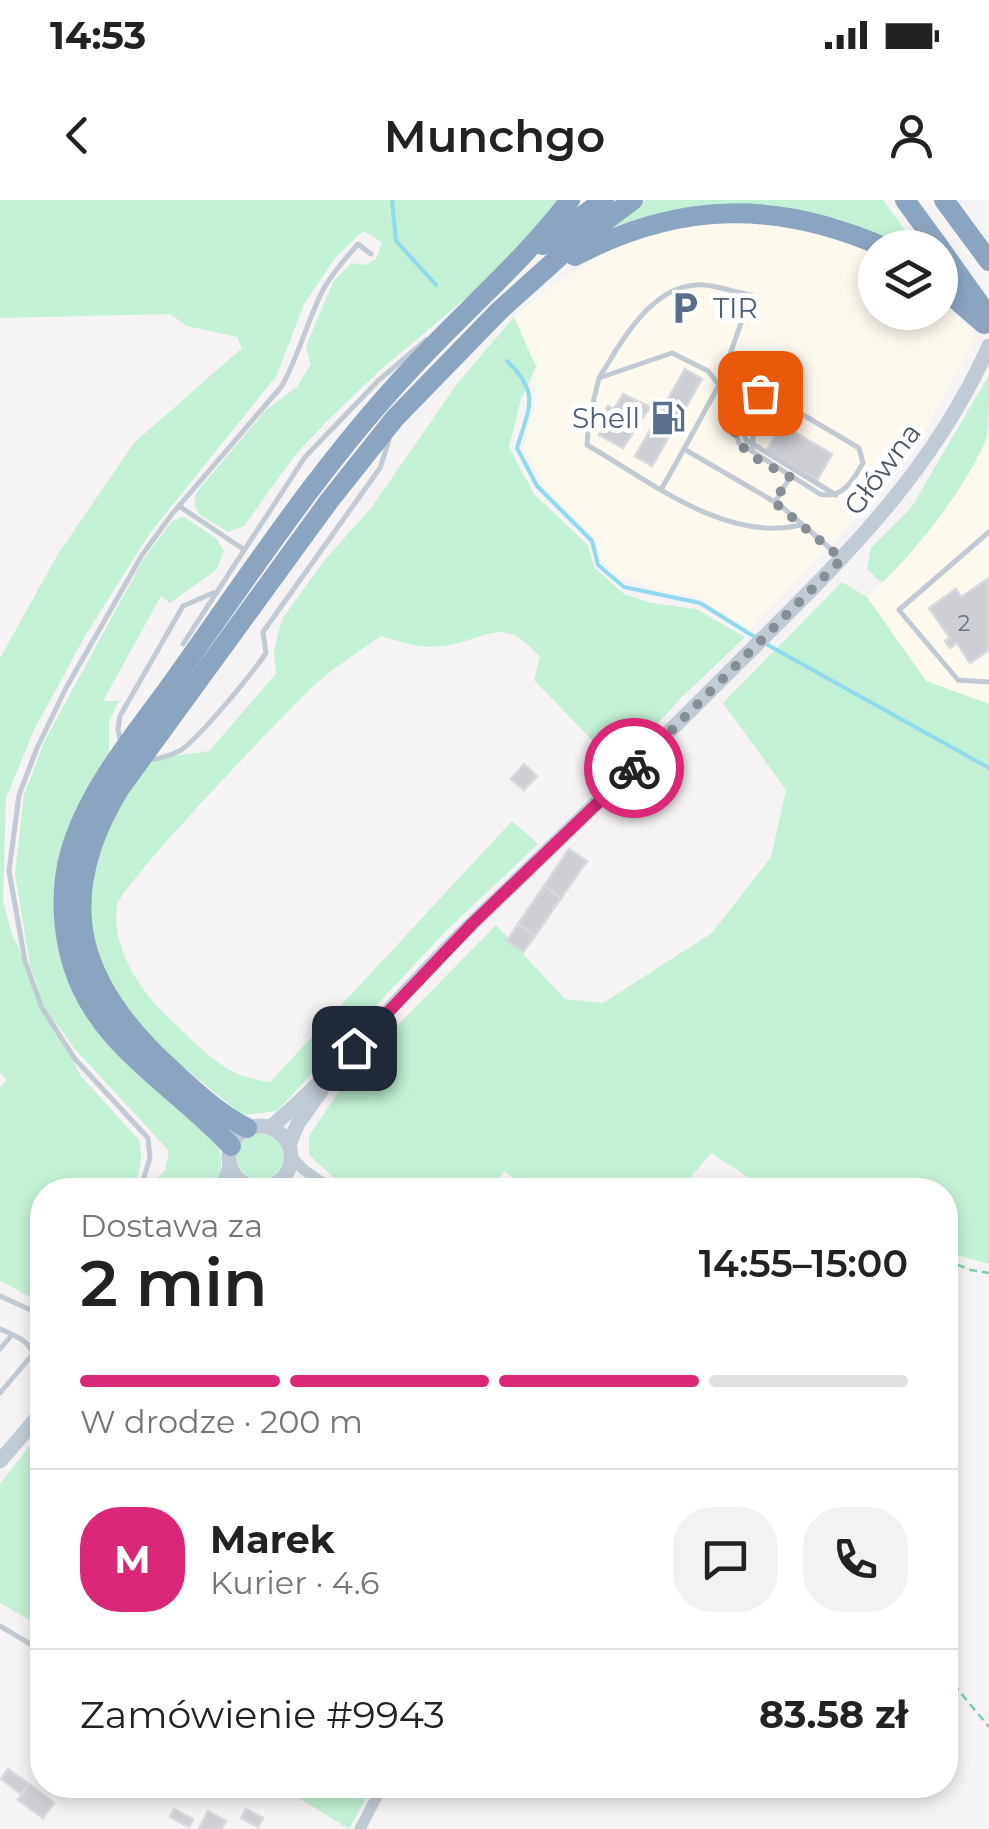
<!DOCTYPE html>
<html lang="pl">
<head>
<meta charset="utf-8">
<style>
  :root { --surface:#fff; --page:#f2f2f2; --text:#222; --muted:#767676; --line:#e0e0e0; --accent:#db2777 }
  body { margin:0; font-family:Montserrat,sans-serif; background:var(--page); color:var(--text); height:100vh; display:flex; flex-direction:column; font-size:38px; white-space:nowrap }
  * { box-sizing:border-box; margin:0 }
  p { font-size:32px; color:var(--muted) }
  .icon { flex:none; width:55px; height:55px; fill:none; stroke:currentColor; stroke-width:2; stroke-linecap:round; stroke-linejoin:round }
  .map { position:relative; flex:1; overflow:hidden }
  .details { position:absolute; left:30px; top:978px; width:928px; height:620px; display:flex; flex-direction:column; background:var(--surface); border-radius:40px; box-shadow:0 5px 15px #0003 }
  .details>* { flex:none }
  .buttons { position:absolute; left:858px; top:30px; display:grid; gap:20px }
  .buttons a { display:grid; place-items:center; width:100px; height:100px; border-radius:50%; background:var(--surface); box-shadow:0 5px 15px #0003; font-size:50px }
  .pin { position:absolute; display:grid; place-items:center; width:85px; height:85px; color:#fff; margin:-42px; border-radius:20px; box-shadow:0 5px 15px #0006 }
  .courier { position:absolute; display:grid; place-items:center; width:100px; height:100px; margin:-50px; border:8px solid #db2777; border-radius:50%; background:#fff; color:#222; box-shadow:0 2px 12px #0007 }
  .overview em { font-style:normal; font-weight:600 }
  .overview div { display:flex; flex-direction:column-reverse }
  .overview { display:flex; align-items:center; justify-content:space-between; height:170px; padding:0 50px }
  h1 { font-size:65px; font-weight:600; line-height:75px }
  .bar { display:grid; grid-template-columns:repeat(4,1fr); gap:15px 10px; align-content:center; height:120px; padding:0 50px }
  .bar i { height:12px; border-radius:8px; background:var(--line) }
  .bar .selected { background:var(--accent) }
  .bar p { grid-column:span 4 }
  .line { display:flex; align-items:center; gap:25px; padding:0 50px; border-top:2px solid var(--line) }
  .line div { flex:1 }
  .round { display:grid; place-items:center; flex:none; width:105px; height:105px; border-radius:40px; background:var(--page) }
  .status { display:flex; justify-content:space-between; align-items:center; height:70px; padding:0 50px; background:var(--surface); direction:ltr }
  .status svg { height:28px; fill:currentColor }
  header { display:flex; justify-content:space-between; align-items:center; height:130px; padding:0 50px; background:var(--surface); font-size:45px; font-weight:600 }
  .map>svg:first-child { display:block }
</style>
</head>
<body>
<div class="status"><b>14:53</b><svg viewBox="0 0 49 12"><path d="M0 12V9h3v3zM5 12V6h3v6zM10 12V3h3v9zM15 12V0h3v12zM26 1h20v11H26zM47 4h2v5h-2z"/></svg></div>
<header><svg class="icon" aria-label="back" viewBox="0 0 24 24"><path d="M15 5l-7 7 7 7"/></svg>Munchgo<svg class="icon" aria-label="person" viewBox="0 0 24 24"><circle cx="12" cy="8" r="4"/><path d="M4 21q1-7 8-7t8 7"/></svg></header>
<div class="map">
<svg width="989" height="1629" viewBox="0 0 989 1629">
  <rect width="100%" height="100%" fill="#f5f3f3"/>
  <g fill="#fdf9ef">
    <polygon points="720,22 789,25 875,51 875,112 940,112 940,98 977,136 919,241 875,298 750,429 695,396 660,391 619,375 601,361 596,337 561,305 538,277 523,248 534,207 536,167 514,117 550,87 605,52 660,31"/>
    <polygon points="989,232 989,504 926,481 863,402 901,364 952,299"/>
  </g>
  <g fill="#c3f1d5">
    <path d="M0,0H559L521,45L480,86L378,172L327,221L295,255L244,326L228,332L199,314L194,305L196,293L266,210L297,187L311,164L306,146L333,82L351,63L365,65L376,59L382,42L363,31L336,57L304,104L277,175L150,333L85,436L34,530L6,598L3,700L12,735L40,792L30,765L15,674L24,595L45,540L143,360L172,321L184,317L217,339L224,351L216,370L170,403L161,396L103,501H119L109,521V560L68,773L214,937C224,955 222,970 217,990H147L165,970L169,951L74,848L54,820L80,875L139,940C143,958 141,975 130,990H42V1103L0,1081V887L7,880L0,873V458L58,354L134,243L242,148L237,137L187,126L170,114L0,118Z"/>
    <path d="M646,0H883L917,47C890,47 865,28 839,19C762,0 681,0 606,30Z"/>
    <path d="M514,117L536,167L521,199L509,247L534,294L588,345L594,367L624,394L651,403L696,409L745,437L680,499L618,567L534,480L540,457C502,412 486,441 442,446C420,449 402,442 381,436C360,451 338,465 319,481C292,505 120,685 117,706C111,747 141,793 170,819C202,849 225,878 270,882L512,621L538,644L447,730L277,911L242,915L169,855L126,809L96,753L89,716L93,673L112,610L147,560L209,551L276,474L274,450L282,419L324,361L371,308L457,184Z"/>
    <path d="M989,175C989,193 989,221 987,237C968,285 919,347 882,383L867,369L871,348L911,308Z"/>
    <polygon points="842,382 867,397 926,481 989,504 989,1064 945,1052 945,990 768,990 711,953 680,990 531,990 504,971 490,990 348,990 309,955 309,936 353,871 496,725 565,799 603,803 712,733 771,657 786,590 723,503"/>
    <circle cx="260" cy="957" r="23"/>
    <polygon points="42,1230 42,1424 40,1426 0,1403 0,1284"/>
    <polygon points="278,1585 373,1585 349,1629"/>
  </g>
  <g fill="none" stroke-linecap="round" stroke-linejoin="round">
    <g stroke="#90daee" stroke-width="4">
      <polyline points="392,0 396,41 436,85"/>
      <path d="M507,161C541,194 529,207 517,248L537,286L592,341L598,365L624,387L700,403L758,439"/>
      <polyline points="766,444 989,568"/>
    </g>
  </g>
  <g fill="#cdcfd5" stroke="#d7d9de" stroke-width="2.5">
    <polygon points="685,169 702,179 652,266 635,256"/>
    <polygon points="623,194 650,207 623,248 599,235 609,218 603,214 608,206 614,209"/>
    <polygon points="782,225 832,254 817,280 766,251"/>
    <polygon points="989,378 989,450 970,463 957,443 950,448 945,441 950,438 929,408 956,389 961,397"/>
    <polygon points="524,564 537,576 524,590 511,579"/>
    <polygon points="569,649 587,661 561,698 544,686"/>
    <polygon points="544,686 561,698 535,736 518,724"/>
    <polygon points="518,724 535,736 523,752 507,741"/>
    <polygon points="8,1569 29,1584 21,1594 1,1579"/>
    <polygon points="29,1584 54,1603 43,1618 18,1600"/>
    <polygon points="174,1609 193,1619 189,1627 170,1617"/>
    <polygon points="246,1609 263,1618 258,1627 241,1618"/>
    <polygon points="208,1611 226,1621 221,1629 199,1629"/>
  </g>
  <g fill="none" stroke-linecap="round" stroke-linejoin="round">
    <g stroke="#7ad0a6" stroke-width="2.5" stroke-dasharray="8 5" stroke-linecap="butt">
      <polyline points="945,1060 971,1070 989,1073"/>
      <polyline points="945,1474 989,1527"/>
    </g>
    <g stroke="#c1cad2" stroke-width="5">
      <path d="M599,178C622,141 653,81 705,85C720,87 736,92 751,95L719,185"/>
      <path d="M760,193L773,197L859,248L863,263C853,280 842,300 820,294L739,243L735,230L737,216L747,201Z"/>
      <path d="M771,198C750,205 737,218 746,240L836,295"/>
      <polyline points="753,206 753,247"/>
      <polyline points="662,288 684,249"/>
      <polyline points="775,302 790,277"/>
      <polyline points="179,306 243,349"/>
      <path d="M801,325C725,343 650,281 587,245L589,219L599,178L672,153L708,171L719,185L684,249L780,305L840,357"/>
      <polyline points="989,332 899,410 958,480 989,482"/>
      <polyline points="183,444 305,257 379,180 426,140"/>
      <polyline points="121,544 118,529 120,516 183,406 213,393"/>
      <path d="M150,560C162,558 171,556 181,550C201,536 251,475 266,453L263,432L380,268L389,240"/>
      <path d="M140,990L150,958L148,938L75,859L42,808L25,761L9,671L19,595L37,548L66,488L142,355L172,314L281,187C299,156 307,121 323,90C332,73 346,58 358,44L371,54"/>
      <polyline points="0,1096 42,1115"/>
      <path d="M0,1129C12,1134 30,1141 33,1154L0,1193"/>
      <polyline points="0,1149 11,1136"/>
      <polyline points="0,1426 42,1451"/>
    </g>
    <g stroke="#c1cad2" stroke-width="11">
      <polyline points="291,956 304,970 333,990"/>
      <polyline points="276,983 313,990"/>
      <polyline points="360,1629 383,1585"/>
    </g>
    <g stroke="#c1cbd6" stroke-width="15">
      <circle cx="260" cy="957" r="31"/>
      <path d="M271,927C346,863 407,786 478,718C560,639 641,560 721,480C826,374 926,286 989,146"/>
      <polyline points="289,945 297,925 321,891"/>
      <polyline points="222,990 230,967"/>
      <polyline points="0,1261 42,1212"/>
    </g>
    <g stroke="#8ba5c1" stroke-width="20">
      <polyline points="905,0 940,48"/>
      <polyline points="944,0 989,61"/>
      <polyline points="543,45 604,0"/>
      <polyline points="940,48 989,117"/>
      <path d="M575,56C680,1 778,0 886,48"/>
      <polyline points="940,86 984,124"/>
      <path d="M247,928C219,914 197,893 174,872C79,787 50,702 120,588L329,301L395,218L499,111L569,48L633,0"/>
      <path d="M231,946C176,886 98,847 73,766C62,731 60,689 70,653C88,588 137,533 175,479C250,374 321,265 409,171C462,113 522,63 570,0"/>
    </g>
  </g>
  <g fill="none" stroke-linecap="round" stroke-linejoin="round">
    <path stroke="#868d94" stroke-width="10" stroke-dasharray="0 18" d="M634,568L842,359L774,302L790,277C768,264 724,249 737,216C741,204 749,198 760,193"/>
    <polyline stroke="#db2777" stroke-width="12" points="354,848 472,724 634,568"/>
  </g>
  <defs>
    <g id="parking-bare" transform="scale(2.7)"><path d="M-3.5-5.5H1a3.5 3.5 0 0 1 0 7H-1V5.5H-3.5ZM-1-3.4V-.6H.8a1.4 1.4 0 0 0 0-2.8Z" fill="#5c6f8a" stroke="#fff" stroke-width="2.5" paint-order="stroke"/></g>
    <g id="fuel-bare" transform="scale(2.7)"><path d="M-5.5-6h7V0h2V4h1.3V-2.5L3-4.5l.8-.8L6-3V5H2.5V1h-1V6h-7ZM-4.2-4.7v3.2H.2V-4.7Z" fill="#5c6f8a" stroke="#fff" stroke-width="2.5" paint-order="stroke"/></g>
  </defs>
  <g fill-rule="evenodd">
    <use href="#parking-bare" x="685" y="108"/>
    <use href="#fuel-bare" x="668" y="218"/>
  </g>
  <g text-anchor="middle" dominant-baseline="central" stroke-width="10" stroke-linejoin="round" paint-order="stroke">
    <g font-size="22" fill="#6b747e">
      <text x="964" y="423">2</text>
    </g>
    <g font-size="28" fill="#4e5e75" stroke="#fff" text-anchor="start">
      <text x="713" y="108">TIR</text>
      <text x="640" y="218" text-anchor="end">Shell</text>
    </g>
    <g font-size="28" fill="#4a5661" stroke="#fff">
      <text transform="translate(882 269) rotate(-53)">Główna</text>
    </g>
  </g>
</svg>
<div class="buttons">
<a><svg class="icon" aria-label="layers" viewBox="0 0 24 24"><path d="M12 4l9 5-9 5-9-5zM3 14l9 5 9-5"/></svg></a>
</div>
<div class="pin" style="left:760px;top:193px;background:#ea580c"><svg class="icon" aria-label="bag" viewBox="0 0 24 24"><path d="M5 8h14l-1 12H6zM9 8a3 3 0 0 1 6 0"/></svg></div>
<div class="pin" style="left:354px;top:848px;background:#1f2937"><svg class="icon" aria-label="home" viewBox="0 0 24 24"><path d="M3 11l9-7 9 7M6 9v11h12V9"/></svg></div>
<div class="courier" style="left:634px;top:568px"><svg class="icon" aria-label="bike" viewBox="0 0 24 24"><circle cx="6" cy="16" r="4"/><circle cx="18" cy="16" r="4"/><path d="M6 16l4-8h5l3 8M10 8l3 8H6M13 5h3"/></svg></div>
<section class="details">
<div class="overview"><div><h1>2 min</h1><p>Dostawa za</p></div><em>14:55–15:00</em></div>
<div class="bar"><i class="selected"></i><i class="selected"></i><i class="selected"></i><i></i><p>W drodze · 200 m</p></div>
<div class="line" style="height:180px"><b class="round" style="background:var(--accent);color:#fff">M</b><div><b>Marek</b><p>Kurier · 4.6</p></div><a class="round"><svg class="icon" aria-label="chat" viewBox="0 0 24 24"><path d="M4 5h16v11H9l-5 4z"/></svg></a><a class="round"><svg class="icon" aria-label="phone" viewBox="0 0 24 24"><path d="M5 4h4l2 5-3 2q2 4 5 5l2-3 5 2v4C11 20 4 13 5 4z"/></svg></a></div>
<div class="line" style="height:130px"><div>Zamówienie #9943</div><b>83.58 zł</b></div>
</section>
</div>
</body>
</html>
